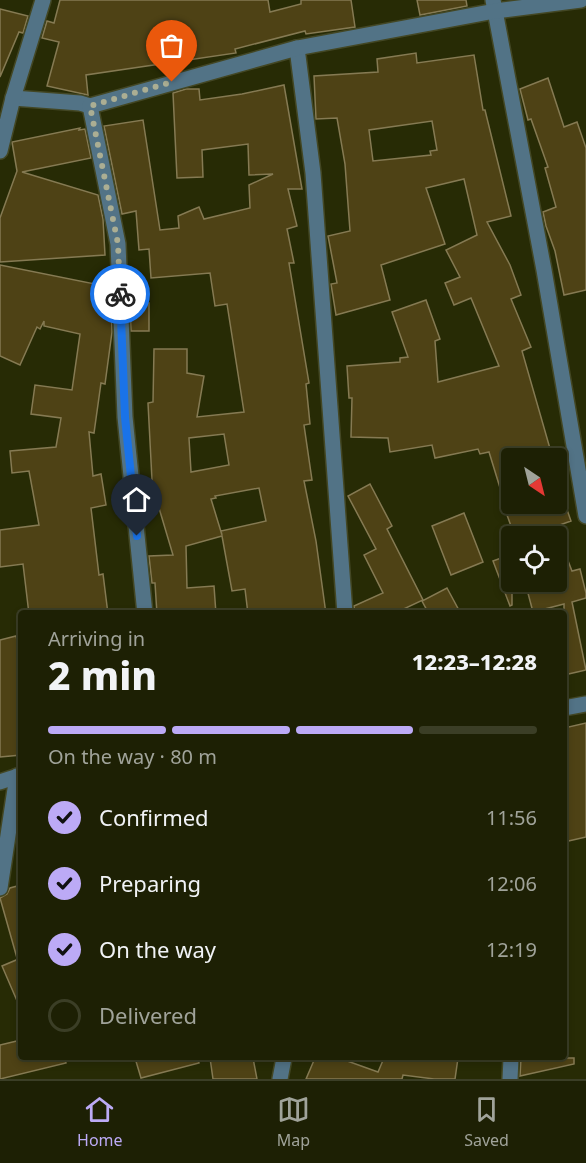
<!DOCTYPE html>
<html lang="en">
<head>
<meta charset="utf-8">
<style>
  :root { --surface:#1d2004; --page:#25280e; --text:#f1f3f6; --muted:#a0a39a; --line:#3b3e26; --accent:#bcaaf6 }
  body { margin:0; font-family:"Noto Sans",sans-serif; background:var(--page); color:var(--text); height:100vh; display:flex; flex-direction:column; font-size:22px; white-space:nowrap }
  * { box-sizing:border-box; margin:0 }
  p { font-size:20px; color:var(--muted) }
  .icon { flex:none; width:33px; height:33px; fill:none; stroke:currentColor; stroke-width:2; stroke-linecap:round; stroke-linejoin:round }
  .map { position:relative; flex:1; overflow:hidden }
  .details { position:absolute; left:18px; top:610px; width:549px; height:450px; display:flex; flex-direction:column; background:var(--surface); border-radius:6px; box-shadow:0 3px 9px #0003,0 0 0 2px var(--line) }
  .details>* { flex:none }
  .needle { width:39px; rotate:145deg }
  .fabs { position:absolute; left:501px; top:448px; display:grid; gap:12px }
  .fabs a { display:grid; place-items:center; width:66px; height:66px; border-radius:6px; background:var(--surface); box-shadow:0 3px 9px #0003,0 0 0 2px var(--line); font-size:30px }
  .pin { position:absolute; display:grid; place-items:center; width:51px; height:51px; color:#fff; margin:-62px -26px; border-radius:50% 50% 50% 0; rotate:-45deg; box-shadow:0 0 6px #0007 }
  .pin .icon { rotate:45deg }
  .courier { position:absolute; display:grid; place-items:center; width:60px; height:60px; margin:-30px; border:4px solid #1a73e8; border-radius:50%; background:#fff; color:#222; box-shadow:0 2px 8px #0007 }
  .overview em { font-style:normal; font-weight:800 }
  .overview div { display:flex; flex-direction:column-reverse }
  .overview { display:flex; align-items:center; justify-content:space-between; height:102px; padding:0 30px }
  h1 { font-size:39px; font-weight:800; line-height:45px }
  .bar { display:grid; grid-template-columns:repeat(4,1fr); gap:9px 6px; align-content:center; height:72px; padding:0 30px }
  .bar i { height:8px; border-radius:4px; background:var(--line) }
  .bar .current { background:var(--accent) }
  .bar p { grid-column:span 4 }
  ol { padding:0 30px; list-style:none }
  li { display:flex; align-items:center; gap:18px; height:66px }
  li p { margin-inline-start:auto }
  li .icon { padding:6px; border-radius:50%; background:var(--accent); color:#111; stroke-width:4 }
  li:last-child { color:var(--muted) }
  li i { width:33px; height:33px; border:3px solid var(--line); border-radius:50% }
  .tabs { display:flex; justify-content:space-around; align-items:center; height:84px; border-top:2px solid var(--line); background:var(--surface); font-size:16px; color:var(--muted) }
  .tabs a { display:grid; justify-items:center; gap:3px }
  .tabs .current { color:var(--accent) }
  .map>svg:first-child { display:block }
</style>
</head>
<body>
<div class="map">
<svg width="586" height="1079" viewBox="0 0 586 1079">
  <rect width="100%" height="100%" fill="#272b05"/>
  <g fill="#4e4215" stroke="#857a53" stroke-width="1.5" fill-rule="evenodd">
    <polygon points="60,0 268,0 270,12 301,4 301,0 351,0 355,27 306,34 305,31 235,49 236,53 86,75 88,95 47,86 59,42 42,38 47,21 54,23"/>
    <polygon points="417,0 466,0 467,6 420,15"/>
    <polygon points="0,9 28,16 23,33 19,32 0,77"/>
    <path d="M416,53L417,63L474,55L483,110H485L511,216L487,222L510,265L521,295L511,299L531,347L522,351L553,459H512V504H565L571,521L526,537H515L503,504H505L489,452L480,454L478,449L435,458L432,445L390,452L388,438L351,437L352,398H349L347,366L400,362V358L408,357L392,312L426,300L440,339L435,341L438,382L499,366L471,298L454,305L445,283L460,277L446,250L477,235L464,179L426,188L445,244L381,265L390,300L336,315L331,284L337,283L328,236L350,231L345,164L337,118L316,119L314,76L378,72L377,59ZM432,121L437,150L430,151L431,155L373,161L369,130Z"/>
    <polygon points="548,78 564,127 577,122 586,148 586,290 564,295 555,251 546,226 543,212 556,207 545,168 548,167 531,119 528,120 520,89"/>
    <path d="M284,85L302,189H288L297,226L287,229L294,263H289L309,383L306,384L310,424L304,425L312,480L304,481L316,541L326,614H248L245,589L232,591L222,536L186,546L187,588L214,586L216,614H157L155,583H152L149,556L173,555L159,508L155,509L150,480H152L148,403L153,402L154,349H187V373L204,376L197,417L244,412L227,304L215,306L210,273L151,278L149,249L139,250L136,211L122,214L104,126L143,120L160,230L179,228L178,216L199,207L204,219L250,208L249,185L273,174L249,175L248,144L202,150L203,177L177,178L173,93L186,89H199L200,100L242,94ZM224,434L229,465L191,472L189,438ZM259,488L266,521L221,531L222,535L211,499L216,498L215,496Z"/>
    <polygon points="80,128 79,130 85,129 91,158 22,172 98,195 103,219 105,255 0,262 0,218 17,171 12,142"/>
    <polygon points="0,265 110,287 108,303 111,303 112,332 105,384 101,383 94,433 89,432 93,476 101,474 106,505 91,508 99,575 103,574 108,614 29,614 23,564 0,567 0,530 39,525 29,471 12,473 10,451 56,447 61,418 31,414 35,385 72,390 80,334 44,326 44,321 40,329 37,327 20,365 0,356"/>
    <polygon points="130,303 149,303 149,331 131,331"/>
    <polygon points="370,484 392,526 387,529 423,600 393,614 355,614 354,606 383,593 364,555 376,549 348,496"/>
    <polygon points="464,513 483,562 451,575 432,526"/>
    <polygon points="556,535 558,535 572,571 580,569 586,593 586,598 572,602 586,670 564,675 564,604 533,612 525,582 556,582"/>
    <polygon points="512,554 512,605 510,606 493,561"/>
    <polygon points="447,588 461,614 429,614 422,601"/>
    <polygon points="16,636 21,655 21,755 0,757 0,640"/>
    <polygon points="586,723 586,837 564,842 564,728"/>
    <polygon points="21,885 21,957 17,958 0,898 7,894 10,888"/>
    <polygon points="21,958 21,1010 2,966"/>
    <polygon points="21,1040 21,1058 65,1058 66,1063 0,1079 0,1045"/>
    <polygon points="135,1058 198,1058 199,1063 141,1078"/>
    <polygon points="210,1058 253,1058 257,1079 213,1079"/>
    <polygon points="315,1058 339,1058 378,1072 384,1058 458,1058 455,1079 434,1079 403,1075 402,1079 306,1079"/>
    <polygon points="521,1058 574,1058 574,1064 520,1076"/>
  </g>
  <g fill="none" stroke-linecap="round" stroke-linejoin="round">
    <g stroke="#434724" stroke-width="18">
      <g id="minor">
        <polyline points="493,0 544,270 586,516"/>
        <polyline points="297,48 313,173 345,614"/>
        <polyline points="13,98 80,103 90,106 297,48 495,11 581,0"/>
        <polyline points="90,106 118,244 125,417 145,614"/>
        <polyline points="0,151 13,98 43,0"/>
        <polyline points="564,708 586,704"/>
        <polyline points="0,782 21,775"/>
        <polyline points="0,888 17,776"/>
        <polyline points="280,1079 284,1058"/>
        <polyline points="510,1079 511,1058"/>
      </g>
    </g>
    <use href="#minor" stroke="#527386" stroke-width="15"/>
  </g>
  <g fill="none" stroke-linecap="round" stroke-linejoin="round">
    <polyline stroke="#abae93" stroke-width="6" stroke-dasharray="0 10.8" points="120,294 118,244 90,106 172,82"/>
    <polyline stroke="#1a73e8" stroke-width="8" points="120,294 125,417 137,536"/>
  </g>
</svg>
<div class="fabs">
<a><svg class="needle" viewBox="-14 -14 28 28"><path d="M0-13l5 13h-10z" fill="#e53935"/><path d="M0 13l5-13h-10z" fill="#a0a39a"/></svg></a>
<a><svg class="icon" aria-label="locate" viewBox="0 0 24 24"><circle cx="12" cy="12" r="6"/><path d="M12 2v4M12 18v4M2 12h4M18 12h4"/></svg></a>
</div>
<div class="pin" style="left:172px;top:82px;background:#ea580c"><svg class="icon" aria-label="bag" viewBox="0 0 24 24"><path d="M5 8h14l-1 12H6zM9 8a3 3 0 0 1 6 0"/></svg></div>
<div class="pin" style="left:137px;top:536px;background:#1f2937"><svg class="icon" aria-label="home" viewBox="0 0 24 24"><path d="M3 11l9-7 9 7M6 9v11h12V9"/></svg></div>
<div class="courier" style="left:120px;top:294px"><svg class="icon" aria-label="bike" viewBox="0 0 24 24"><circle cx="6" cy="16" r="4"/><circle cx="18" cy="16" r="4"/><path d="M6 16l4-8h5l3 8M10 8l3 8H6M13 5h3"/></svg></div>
<section class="details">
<div class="overview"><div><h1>2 min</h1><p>Arriving in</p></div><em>12:23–12:28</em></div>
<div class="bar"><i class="current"></i><i class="current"></i><i class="current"></i><i></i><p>On the way · 80 m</p></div>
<ol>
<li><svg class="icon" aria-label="check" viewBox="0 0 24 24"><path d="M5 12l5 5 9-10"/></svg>Confirmed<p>11:56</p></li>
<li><svg class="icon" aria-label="check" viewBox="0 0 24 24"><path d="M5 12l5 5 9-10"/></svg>Preparing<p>12:06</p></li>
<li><svg class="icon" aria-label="check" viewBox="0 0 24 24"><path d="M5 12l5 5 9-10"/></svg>On the way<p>12:19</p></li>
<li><i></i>Delivered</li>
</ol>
</section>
</div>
<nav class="tabs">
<a class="current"><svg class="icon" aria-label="home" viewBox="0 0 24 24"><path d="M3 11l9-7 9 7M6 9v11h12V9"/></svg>Home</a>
<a><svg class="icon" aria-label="map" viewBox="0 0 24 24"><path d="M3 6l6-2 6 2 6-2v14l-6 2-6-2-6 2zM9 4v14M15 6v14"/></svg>Map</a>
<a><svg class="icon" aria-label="saved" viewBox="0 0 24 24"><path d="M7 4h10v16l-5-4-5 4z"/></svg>Saved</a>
</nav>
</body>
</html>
